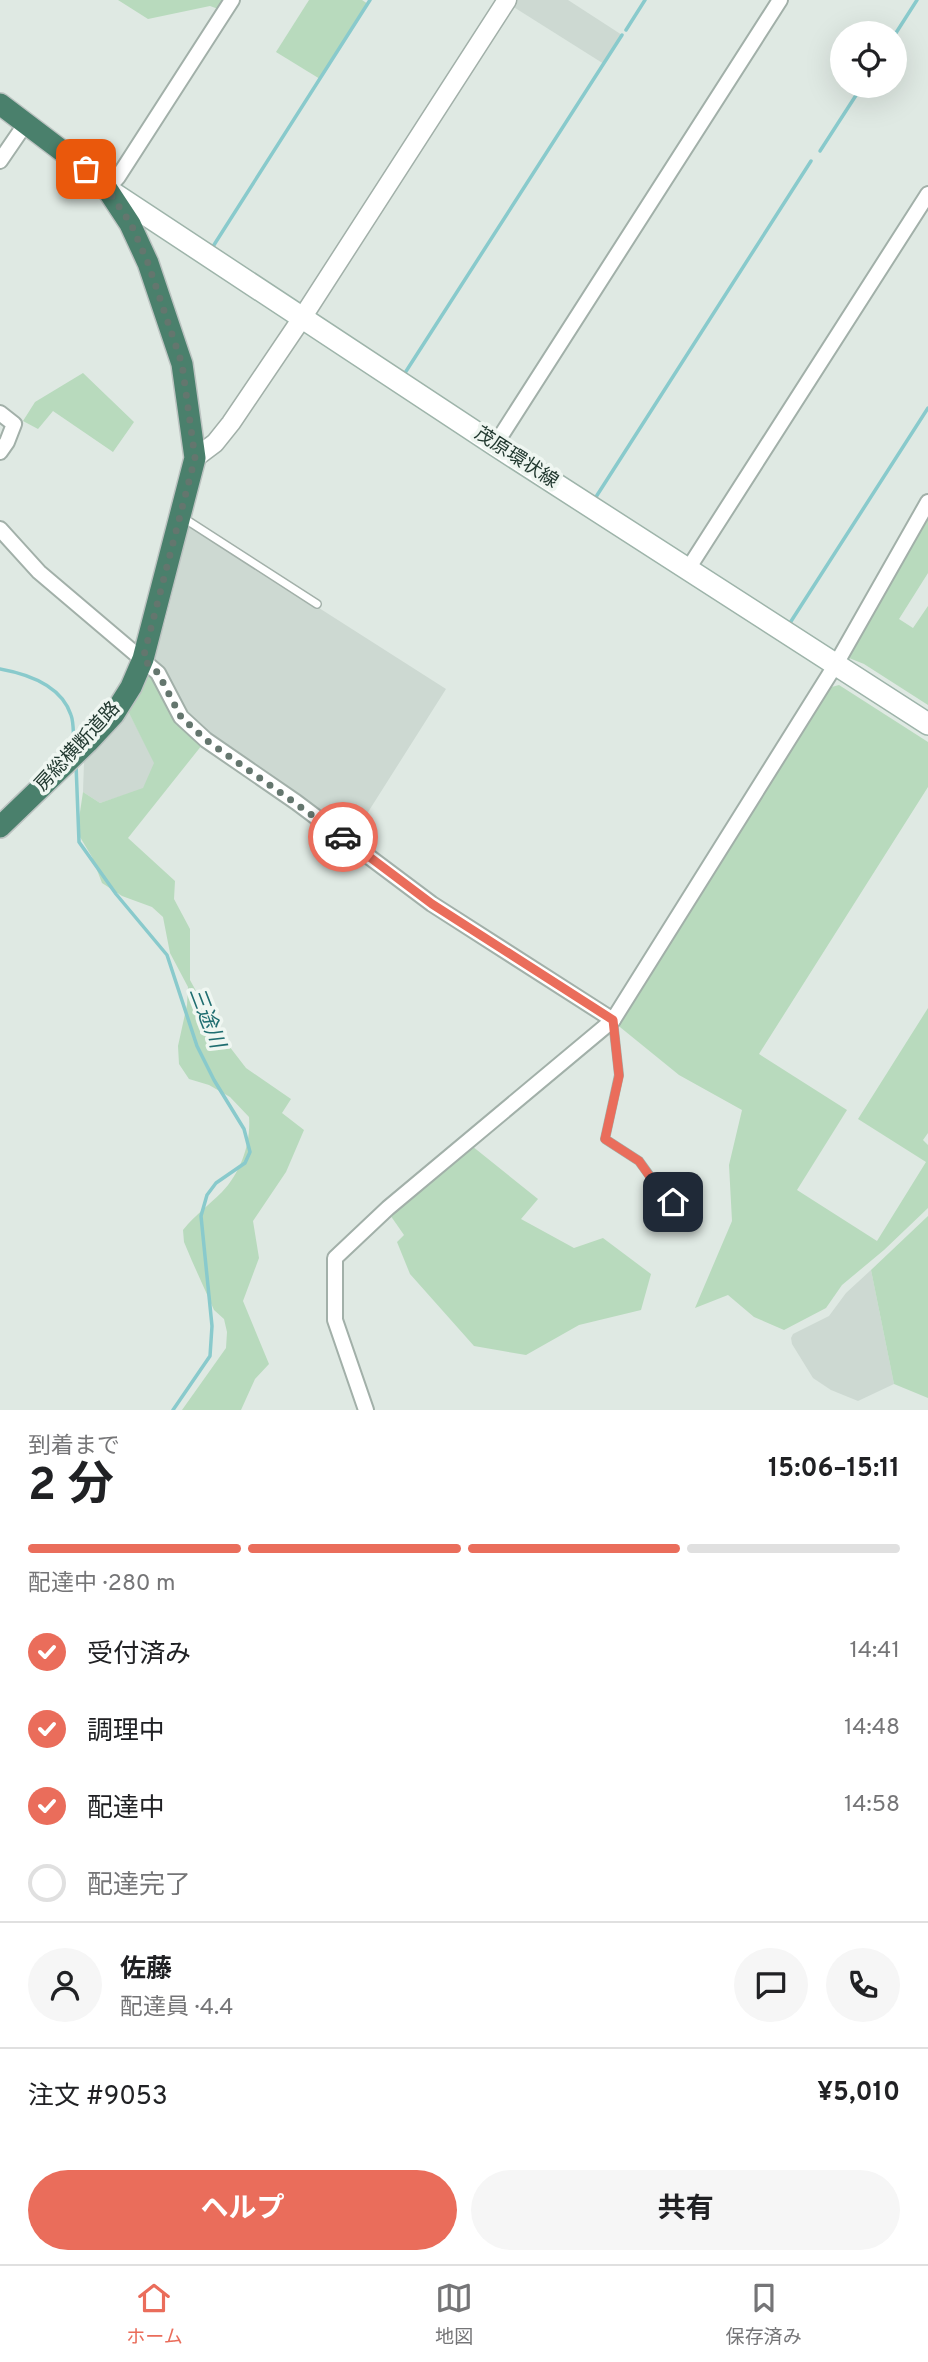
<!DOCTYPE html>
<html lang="ja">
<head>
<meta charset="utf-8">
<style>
  :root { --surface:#fff; --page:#f6f6f6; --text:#202124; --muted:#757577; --line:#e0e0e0; --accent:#ea6d5b }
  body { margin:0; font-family:Overpass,"Noto Sans JP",sans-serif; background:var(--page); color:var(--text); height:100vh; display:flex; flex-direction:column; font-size:26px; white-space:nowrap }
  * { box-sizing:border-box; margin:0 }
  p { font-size:23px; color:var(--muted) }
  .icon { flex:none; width:38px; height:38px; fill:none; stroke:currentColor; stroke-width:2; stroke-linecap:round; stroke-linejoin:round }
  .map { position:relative; height:1410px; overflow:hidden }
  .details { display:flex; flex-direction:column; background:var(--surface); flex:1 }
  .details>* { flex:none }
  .controls { position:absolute; left:830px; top:21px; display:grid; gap:14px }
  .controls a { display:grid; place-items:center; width:77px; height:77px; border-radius:50%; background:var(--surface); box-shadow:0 7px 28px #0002; font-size:35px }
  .pin { position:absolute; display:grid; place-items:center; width:60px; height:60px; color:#fff; margin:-30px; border-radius:14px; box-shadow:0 4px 10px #0006 }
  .courier { position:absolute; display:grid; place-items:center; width:70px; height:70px; margin:-35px; border:5px solid #ea6d5b; border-radius:50%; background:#fff; color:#222; box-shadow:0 2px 9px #0007 }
  .summary em { font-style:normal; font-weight:700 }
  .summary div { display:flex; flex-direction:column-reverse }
  .summary { display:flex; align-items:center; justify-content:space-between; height:119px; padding:0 28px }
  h1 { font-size:46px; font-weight:700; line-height:52px }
  .bar { display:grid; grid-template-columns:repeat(4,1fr); gap:10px 7px; align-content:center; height:84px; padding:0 28px }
  .bar i { height:9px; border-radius:5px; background:var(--line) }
  .bar .selected { background:var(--accent) }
  .bar p { grid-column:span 4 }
  .line { display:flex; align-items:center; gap:18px; padding:0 28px; border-top:2px solid var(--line) }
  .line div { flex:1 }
  .round { display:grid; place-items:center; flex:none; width:74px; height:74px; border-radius:37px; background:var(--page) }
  ol { padding:0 28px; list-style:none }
  li { display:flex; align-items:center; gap:21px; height:77px }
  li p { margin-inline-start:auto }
  li .icon { padding:7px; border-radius:50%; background:var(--accent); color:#fff; stroke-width:4 }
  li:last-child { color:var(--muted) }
  li i { width:38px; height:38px; border:4px solid var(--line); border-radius:50% }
  .primary-button { display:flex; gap:14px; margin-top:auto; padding:14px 28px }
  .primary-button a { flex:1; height:80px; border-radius:42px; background:var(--accent); color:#fff; font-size:28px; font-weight:700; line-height:80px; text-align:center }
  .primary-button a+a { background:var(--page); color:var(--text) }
  .dock { display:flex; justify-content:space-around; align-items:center; height:98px; border-top:2px solid var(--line); background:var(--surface); font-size:19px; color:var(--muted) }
  .dock a { display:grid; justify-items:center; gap:4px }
  .dock .selected { color:var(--accent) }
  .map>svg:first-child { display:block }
</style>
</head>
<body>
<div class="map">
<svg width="928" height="1410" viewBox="0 0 928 1410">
  <rect width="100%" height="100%" fill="#dfe9e3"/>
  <g fill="#cdd9d2">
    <polygon points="516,0 568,0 622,35 604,64 512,6"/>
    <polygon points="189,525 446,689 351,839 212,738 183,713 153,657 165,623"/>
    <polygon points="128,711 155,763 143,789 100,803 83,792 84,762"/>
    <polygon points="871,1270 894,1384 858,1401 831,1390 813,1378 792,1344 791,1338 793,1334 829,1316 846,1293"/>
  </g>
  <g fill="#b8dabd">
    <polygon points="118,0 228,0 221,10 210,6 148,19"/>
    <polygon points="309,0 362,0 368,4 320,79 276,52"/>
    <polygon points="83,373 134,422 113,452 53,411 38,429 23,421 35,402"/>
    <polygon points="928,509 928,573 899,619 913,628 928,606 928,705 864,664 844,656"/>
    <path d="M152,668L202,745L128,838L175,881L174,899L190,929V980L219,1033L246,1068L291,1099L282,1113L304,1130L286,1172L253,1221L259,1258L243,1301L269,1364L255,1379L241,1410H182L226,1348L227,1332L224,1319L214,1310L192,1261L184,1242L183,1230C196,1214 208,1206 222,1192C241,1172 251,1143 249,1117L230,1097L209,1085L189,1079L179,1064L178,1046L187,1005L188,987L170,953L163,917L152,907L122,896L102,883L92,857L77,832L83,792L100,803L143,788L154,763L128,711Z"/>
    <polygon points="839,685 928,742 928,787 759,1054 847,1110 797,1190 877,1241 926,1162 858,1119 928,1008 928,1133 923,1140 928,1145 928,1208 884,1250 842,1285 826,1308 784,1330 754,1317 728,1295 695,1308 732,1221 729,1165 742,1110 679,1075 615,1023 824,689"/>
    <polygon points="472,1146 538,1199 521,1219 574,1248 603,1238 651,1274 641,1310 579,1325 526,1355 474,1346 410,1274 397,1242 404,1235 388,1212"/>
    <polygon points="928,1216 928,1398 894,1384 871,1270"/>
  </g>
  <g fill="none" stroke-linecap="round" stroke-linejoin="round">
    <g stroke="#89cacc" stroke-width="3.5">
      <polyline points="626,30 645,0"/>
      <polyline points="894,36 917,0"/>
      <polyline points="820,151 862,86"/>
      <polyline points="212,248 370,0"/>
      <polyline points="403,376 622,35"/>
      <polyline points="594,500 811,161"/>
      <polyline points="788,626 928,408"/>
      <path d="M0,669C28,674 61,685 71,715C74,723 73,734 74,743"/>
      <polyline points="76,764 79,842 116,894 167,955 197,1046 214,1080 244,1129 250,1152 245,1163 216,1183 207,1195 201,1216 212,1326 210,1356 173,1410"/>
    </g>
    <g stroke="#a2b0a9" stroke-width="10">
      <g id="service">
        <polyline points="182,517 317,604"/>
        <polyline points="613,1021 619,1075 605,1139 639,1161 660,1190 692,1219"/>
      </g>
    </g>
    <g stroke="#a2b0a9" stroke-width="18">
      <g id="minor">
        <polyline points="0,161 26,123"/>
        <polyline points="107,189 118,177 232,0"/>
        <polyline points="0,413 14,424 7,442 0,452"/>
        <polyline points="495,445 780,0"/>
        <polyline points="0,529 39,572 158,673 181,717 206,740 296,802 432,904 613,1020"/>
        <polyline points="688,569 928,194"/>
        <polyline points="366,1410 335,1320 335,1258 388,1208 613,1020 836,664 928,502"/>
      </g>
    </g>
    <g stroke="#a2b0a9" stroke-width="21">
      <polyline id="tertiary" points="195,458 215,443 231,423 302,318 507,0"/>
    </g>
    <g stroke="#9eb4aa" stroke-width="24">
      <polyline id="secondary" points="107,189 495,445 928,724"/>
    </g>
    <g stroke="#bcc3c1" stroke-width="24">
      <polyline id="trunk" points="0,104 86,169 107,189 130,224 148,263 182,364 195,458 143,659 131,687 114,714 88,742 0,827"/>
    </g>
    <use href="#service" stroke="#fff" stroke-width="7"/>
    <use href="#minor" stroke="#fff" stroke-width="14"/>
    <use href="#tertiary" stroke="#fff" stroke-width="18"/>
    <use href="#secondary" stroke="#fff" stroke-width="21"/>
    <use href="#trunk" stroke="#4a806c" stroke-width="21"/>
  </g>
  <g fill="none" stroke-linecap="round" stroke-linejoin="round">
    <polyline stroke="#64766e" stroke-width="7" stroke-dasharray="0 12.6" points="86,169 107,189 131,224 148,263 182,364 195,458 143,659 158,673 181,717 206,740 343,837"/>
    <polyline stroke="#ea6d5b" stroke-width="9" points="343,837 432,904 613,1020 619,1076 605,1139 639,1161 660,1191 673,1202"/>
  </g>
  <g text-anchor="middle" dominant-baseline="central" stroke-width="7" stroke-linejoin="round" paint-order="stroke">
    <g font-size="19" fill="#21382f" stroke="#eff6f1">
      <text transform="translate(516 458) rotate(33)">茂原環状線</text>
      <text transform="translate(78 747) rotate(-47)">房総横断道路</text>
    </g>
    <g font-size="21" font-style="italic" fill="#1f6d70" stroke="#eff6f1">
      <text transform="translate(206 1018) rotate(69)">三途川</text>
    </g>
  </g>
</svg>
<div class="controls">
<a><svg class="icon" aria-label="locate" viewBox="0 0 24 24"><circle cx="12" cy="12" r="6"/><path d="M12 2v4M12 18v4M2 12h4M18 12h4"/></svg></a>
</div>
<div class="pin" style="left:86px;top:169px;background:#ea580c"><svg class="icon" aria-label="bag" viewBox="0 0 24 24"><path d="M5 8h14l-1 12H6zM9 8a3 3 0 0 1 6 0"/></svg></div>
<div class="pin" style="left:673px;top:1202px;background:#1f2937"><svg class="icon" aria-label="home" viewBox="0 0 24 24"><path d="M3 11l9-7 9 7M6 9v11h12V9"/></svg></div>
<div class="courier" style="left:343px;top:837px"><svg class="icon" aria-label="car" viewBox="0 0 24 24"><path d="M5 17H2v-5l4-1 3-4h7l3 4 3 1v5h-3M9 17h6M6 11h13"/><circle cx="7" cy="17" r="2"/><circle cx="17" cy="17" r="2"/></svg></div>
</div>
<section class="details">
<div class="summary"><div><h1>2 分</h1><p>到着まで</p></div><em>15:06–15:11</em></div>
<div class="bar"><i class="selected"></i><i class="selected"></i><i class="selected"></i><i></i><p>配達中 · 280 m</p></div>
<ol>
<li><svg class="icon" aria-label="check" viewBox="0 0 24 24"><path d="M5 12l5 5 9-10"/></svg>受付済み<p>14:41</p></li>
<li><svg class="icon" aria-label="check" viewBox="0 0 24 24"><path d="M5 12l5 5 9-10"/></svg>調理中<p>14:48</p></li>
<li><svg class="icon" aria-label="check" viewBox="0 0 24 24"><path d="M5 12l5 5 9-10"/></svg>配達中<p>14:58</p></li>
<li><i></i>配達完了</li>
</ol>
<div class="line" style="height:126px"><a class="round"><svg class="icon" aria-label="person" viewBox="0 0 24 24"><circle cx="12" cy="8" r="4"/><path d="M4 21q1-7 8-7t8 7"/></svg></a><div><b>佐藤</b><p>配達員 · 4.4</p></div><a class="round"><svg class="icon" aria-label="chat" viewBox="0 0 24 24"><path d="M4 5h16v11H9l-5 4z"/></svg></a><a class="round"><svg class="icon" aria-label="phone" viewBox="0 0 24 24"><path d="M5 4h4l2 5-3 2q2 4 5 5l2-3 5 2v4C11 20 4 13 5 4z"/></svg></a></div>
<div class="line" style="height:91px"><div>注文 #9053</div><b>¥5,010</b></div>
<div class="primary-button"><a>ヘルプ</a><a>共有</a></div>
</section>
<nav class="dock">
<a class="selected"><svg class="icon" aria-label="home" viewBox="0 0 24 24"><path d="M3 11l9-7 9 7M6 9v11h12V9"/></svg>ホーム</a>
<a><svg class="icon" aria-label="map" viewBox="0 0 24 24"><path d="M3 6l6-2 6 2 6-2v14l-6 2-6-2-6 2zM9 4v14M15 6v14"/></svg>地図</a>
<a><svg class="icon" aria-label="saved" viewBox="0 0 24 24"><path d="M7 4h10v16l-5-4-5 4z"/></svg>保存済み</a>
</nav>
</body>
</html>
